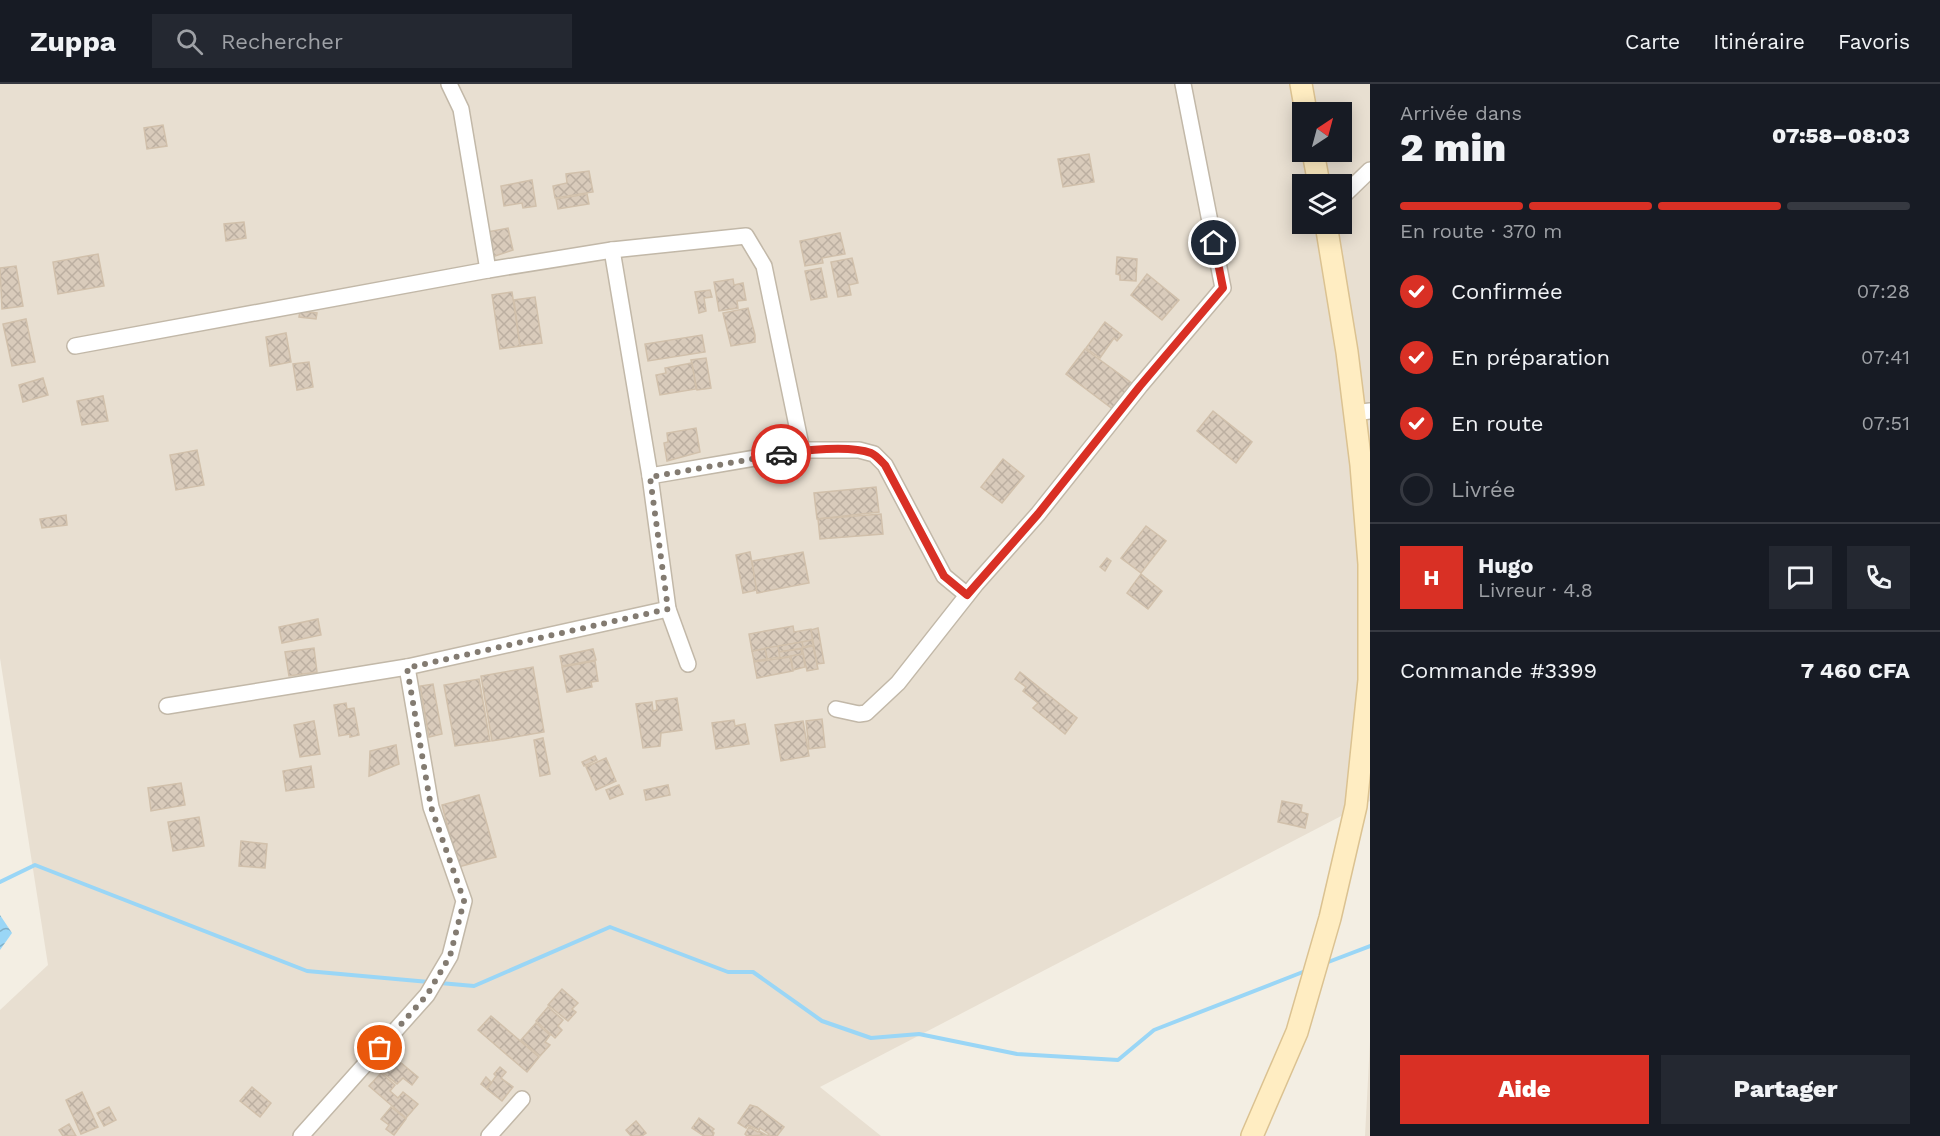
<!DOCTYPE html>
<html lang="fr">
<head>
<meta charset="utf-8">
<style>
  :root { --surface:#171b24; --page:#242831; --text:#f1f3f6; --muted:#9ea1a6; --line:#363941; --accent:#d93025 }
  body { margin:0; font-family:"Work Sans",sans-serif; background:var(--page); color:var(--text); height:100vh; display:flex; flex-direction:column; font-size:22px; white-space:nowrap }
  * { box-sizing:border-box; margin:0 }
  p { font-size:20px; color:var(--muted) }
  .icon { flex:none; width:33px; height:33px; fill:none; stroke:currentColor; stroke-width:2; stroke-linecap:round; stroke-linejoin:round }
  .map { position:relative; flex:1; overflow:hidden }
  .panel { display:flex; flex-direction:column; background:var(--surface); width:570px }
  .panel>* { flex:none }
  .needle { width:39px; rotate:36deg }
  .fabs { position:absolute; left:1292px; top:18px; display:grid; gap:12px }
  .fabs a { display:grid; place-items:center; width:60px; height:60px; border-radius:0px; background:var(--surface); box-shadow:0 3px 15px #0003; font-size:30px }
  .pin { position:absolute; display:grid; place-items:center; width:51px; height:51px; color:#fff; margin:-26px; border:3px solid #fff; border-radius:50%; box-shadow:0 2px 6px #0007 }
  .courier { position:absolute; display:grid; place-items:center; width:60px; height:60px; margin:-30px; border:4px solid #d93025; border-radius:50%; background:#fff; color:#222; box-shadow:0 2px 8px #0007 }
  .overview em { font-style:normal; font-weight:800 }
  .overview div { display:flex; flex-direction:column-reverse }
  .overview { display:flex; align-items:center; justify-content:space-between; height:102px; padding:0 30px }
  h1 { font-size:39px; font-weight:800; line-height:45px }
  .bar { display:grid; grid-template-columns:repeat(4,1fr); gap:9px 6px; align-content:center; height:72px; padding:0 30px }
  .bar i { height:8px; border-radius:4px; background:var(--line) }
  .bar .on { background:var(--accent) }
  .bar p { grid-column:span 4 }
  .line { display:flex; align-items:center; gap:15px; padding:0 30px; border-top:2px solid var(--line) }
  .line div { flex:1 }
  .round { display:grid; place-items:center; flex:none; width:63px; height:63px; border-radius:0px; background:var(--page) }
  ol { padding:0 30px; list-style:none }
  li { display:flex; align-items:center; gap:18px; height:66px }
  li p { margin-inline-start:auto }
  li .icon { padding:6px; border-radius:50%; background:var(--accent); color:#fff; stroke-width:4 }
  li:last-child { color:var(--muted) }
  li i { width:33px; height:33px; border:3px solid var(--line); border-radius:50% }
  .button { display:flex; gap:12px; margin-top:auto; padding:12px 30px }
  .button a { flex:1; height:69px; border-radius:0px; background:var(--accent); color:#fff; font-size:24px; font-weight:800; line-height:69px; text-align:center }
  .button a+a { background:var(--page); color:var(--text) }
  header { display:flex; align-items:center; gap:36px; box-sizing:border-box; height:84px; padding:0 30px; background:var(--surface); border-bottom:2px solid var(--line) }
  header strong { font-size:28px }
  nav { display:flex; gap:33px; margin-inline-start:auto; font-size:21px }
  .search { width:420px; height:54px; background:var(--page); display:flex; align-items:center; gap:15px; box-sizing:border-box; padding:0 21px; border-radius:0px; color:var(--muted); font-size:22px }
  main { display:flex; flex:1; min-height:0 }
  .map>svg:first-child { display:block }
</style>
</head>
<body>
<header>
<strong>Zuppa</strong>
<div class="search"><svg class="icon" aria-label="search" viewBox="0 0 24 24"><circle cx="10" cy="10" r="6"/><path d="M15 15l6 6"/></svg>Rechercher</div>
<nav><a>Carte</a><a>Itinéraire</a><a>Favoris</a></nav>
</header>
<main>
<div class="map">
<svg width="1370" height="1052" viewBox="0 0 1370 1052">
  <defs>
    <pattern id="water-waves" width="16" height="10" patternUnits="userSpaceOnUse" patternTransform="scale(1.5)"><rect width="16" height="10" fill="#9ad6f6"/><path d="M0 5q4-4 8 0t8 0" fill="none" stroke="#7fafc8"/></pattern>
    <pattern id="building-cross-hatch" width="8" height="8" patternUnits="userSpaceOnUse" patternTransform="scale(1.5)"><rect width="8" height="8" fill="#d9cbbb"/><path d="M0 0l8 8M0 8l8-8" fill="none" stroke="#bcafa1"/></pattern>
  </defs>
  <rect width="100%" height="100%" fill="#f3eee3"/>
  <g fill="#e8dfd1" fill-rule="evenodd">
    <path d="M0,0H1370V717L820,1003L881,1052H0V926L48,881L0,574ZM1302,28H1341V68H1302ZM1302,100H1341V140H1302Z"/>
    <polygon points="1370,958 1370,1052 1365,1052"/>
  </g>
  <polygon fill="url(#water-waves)" points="0,831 12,849 0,866"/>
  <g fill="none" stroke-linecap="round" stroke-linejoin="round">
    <g stroke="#9ad6f6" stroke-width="4">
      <polyline points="0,798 35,781 307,887 429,898"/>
      <polyline points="1323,880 1370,862"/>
      <polyline points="440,899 474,902 610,843 728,888 753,888 822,937 871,954 919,950 1017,970 1118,976 1154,946 1308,886"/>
    </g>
  </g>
  <g fill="url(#building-cross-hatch)" stroke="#d1c0ab" stroke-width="1.5">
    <polygon points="163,41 167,62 147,65 144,44"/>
    <polygon points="1089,70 1094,98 1063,103 1058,75"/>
    <polygon points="589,87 593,108 555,114 553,102 567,99 566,90"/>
    <polygon points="532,96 536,122 523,124 522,119 504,122 501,102"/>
    <polygon points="587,110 589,120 558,125 556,115"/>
    <polygon points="244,138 246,154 226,157 224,140"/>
    <polygon points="508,144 513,166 492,173 487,148"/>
    <polygon points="840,149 845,170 822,174 823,179 805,182 800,157"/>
    <polygon points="98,170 104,202 58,210 53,178"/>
    <polygon points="1117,173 1137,175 1136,197 1120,196 1120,191 1116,190"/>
    <polygon points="852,174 858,199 849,201 851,211 838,213 831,178"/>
    <polygon points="16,182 23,222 2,225 0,184"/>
    <polygon points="821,184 827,213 811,216 805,187"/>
    <polygon points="1147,190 1179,216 1162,236 1131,211"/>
    <polygon points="733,195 734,201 743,199 746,216 737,217 738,224 719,227 714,198"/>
    <polygon points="710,206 712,213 704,214 706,227 699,229 695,208"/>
    <polygon points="512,208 520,262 500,265 492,211"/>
    <polygon points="535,213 542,259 520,262 514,216"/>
    <polygon points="748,224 755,251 755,258 731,262 723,229"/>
    <polygon points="300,227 317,229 316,235 299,233"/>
    <polygon points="26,235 35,278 12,282 3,240"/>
    <polygon points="1105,238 1122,251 1117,257 1114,254 1100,274 1086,264"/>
    <polygon points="286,249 291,278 270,282 266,253"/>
    <polygon points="702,251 705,268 648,277 645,260"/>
    <polygon points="1085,265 1133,300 1114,326 1066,290"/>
    <polygon points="706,274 711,304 697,306 691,276"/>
    <polygon points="309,278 313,303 297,306 293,280"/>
    <polygon points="692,279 696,305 660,311 656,291 666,289 665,284"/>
    <polygon points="43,294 48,311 23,318 19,301"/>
    <polygon points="103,312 108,337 82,341 77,317"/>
    <polygon points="1213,327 1252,358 1236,379 1197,347"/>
    <polygon points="696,344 700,368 667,377 664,359 668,358 667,349"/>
    <polygon points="197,366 204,401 176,406 170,371"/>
    <polygon points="1003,375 1024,392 1002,419 981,403"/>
    <polygon points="876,403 879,428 817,435 814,409"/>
    <polygon points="881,430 883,450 820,455 818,435"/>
    <polygon points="66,431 67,441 42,444 40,435"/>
    <polygon points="1146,442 1166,457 1141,489 1121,474"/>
    <polygon points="750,468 757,506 743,509 736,471"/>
    <polygon points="803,468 809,499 757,509 752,477"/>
    <polygon points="1107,474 1111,477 1105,487 1100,483"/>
    <polygon points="1141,490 1162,507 1148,525 1127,509"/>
    <polygon points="318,535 321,551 282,559 279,543"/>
    <polygon points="793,542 794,548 811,545 813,556 752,567 749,550"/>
    <polygon points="818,544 824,579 817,580 811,546"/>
    <polygon points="812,556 813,561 803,563 802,558"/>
    <polygon points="802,558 803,564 779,568 778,562"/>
    <polygon points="778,562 780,573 767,575 765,564"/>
    <polygon points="813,562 818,585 807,587 802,564"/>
    <polygon points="314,564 317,588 289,592 285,568"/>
    <polygon points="593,565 596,576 562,582 560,572"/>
    <polygon points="765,565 767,575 754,577 752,567"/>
    <polygon points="801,565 802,570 780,574 779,568"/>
    <polygon points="803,570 805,583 793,586 791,572"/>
    <polygon points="790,573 793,587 757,594 754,578"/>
    <polygon points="595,577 598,597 591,598 592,603 567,608 562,583"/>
    <polygon points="533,583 544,648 492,657 481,592"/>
    <polygon points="1020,588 1077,634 1065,650 1033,624 1038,619 1023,607 1026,603 1015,595"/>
    <polygon points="479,595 490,657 455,662 444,601"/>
    <polygon points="433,600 442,650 429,653 420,602"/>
    <polygon points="677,614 682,646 661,649 660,662 643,664 636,620 652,618 653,627 657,626 656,617"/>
    <polygon points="346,619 347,625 354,624 359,651 350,653 350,650 339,652 334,621"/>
    <polygon points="822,635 825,663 809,665 806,637"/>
    <polygon points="734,636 735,642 745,640 749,660 716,665 712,639"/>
    <polygon points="314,637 320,670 300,673 294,641"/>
    <polygon points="803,637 809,672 781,677 775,641"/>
    <polygon points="543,654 550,690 540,692 534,656"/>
    <polygon points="396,661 399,680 369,692 370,667"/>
    <polygon points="595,672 597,676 584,682 582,678"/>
    <polygon points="606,674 616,697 596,706 586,683"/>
    <polygon points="311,682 314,703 286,707 283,687"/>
    <polygon points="181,699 185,721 151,727 148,704"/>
    <polygon points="619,701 623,710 610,715 606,706"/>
    <polygon points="668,701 670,711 646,716 644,706"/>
    <polygon points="479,711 496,773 458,783 442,721"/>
    <polygon points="1282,717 1302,721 1301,728 1308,730 1305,744 1278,738"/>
    <polygon points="199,733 204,762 173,767 168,738"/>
    <polygon points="241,757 267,760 265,784 239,782"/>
    <polygon points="562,905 578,919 572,925 576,928 568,937 548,921"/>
    <polygon points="548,923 563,936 558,942 562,946 555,954 536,937"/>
    <polygon points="491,932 539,973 527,988 478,946"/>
    <polygon points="536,939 550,951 545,958 550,961 540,972 521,956"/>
    <polygon points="394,973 418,993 412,1001 403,994 397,1000 376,983 383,974 389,979"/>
    <polygon points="500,983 506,988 501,994 513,1003 502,1017 487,1005 496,992 494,990"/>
    <polygon points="381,989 395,1001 390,1007 398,1014 403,1008 418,1020 406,1034 369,1002"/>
    <polygon points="486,993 491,998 486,1004 481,1000"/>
    <polygon points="252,1003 271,1019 260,1033 240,1017"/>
    <polygon points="82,1008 98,1043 81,1050 66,1016"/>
    <polygon points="750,1021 757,1023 784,1043 777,1052 767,1052 769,1050 760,1044 759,1046 748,1041 746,1044 738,1039"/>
    <polygon points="109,1023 116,1036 104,1042 97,1029"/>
    <polygon points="391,1023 406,1035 394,1051 386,1045 389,1041 381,1035"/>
    <polygon points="699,1034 714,1045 712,1047 714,1049 713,1052 704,1052 692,1044"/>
    <polygon points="636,1037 646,1049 642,1052 631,1052 626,1046"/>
    <polygon points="69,1040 76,1052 63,1052 59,1046"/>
    <polygon points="749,1043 758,1048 759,1047 766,1051 747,1052 745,1050"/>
  </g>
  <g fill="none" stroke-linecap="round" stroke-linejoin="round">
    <g stroke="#c2b8a8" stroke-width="18">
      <g id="minor">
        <polyline points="449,0 461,25 488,186 612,166 746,152 764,182 802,366"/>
        <polyline points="1341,114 1370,86"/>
        <polyline points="75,262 488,186"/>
        <polyline points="1355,329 1370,327"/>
        <polyline points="650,392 802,366 859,366 874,370 885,381 944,492 967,511"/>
        <polyline points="668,525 688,580"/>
        <polyline points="167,622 407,583"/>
        <polyline points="836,625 859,630 866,629 898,599 976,500 1038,430 1140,302 1223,204 1183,0"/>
        <polyline points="301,1052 427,911 450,872 464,817 431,723 407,583 668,525 650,392 612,166"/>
        <polyline points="489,1052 522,1015"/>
      </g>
    </g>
    <g stroke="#dbc291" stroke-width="24">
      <g id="secondary">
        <polyline points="1301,0 1306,28"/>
        <polyline points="1313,68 1319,100"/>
        <polyline points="1252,1052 1297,948 1330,834 1356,722 1369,596 1369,480 1361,381 1347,268 1326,140"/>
      </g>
    </g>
    <use href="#minor" stroke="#fff" stroke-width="15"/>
    <use href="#secondary" stroke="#ffedc2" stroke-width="21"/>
  </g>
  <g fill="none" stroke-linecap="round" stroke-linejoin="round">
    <polyline stroke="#837b71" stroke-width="6" stroke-dasharray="0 10.8" points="380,964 427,911 450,872 464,817 431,723 407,584 668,525 650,393 781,370"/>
    <path stroke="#d93025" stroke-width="8" d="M781,370C803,366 850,361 871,369C876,371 881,377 885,381L944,492L967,511L1038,430L1140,302L1223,204L1214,159"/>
  </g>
</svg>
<div class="fabs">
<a><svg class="needle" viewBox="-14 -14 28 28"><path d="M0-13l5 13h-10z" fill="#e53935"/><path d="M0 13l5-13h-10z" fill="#9ea1a6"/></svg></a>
<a><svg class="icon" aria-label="layers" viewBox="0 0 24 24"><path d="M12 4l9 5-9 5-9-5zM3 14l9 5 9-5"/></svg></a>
</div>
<div class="pin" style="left:380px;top:964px;background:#ea580c"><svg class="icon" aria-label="bag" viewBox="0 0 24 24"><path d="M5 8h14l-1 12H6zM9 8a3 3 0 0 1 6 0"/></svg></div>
<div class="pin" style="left:1214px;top:159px;background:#1f2937"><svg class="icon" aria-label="home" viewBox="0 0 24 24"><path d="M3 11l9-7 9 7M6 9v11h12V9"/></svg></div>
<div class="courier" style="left:781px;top:370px"><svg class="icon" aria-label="car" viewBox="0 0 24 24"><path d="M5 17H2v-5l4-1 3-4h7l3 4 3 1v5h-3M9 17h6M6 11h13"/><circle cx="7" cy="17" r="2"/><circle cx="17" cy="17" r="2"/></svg></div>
</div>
<section class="panel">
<div class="overview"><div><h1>2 min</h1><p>Arrivée dans</p></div><em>07:58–08:03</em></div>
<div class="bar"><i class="on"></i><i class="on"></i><i class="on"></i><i></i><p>En route · 370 m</p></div>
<ol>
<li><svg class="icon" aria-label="check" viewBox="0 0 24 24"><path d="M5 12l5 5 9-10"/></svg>Confirmée<p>07:28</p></li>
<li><svg class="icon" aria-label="check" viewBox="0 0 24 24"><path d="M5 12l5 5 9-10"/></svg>En préparation<p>07:41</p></li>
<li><svg class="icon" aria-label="check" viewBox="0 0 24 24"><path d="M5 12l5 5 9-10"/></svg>En route<p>07:51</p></li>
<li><i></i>Livrée</li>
</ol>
<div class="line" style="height:108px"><b class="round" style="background:var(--accent);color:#fff">H</b><div><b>Hugo</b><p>Livreur · 4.8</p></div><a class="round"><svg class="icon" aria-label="chat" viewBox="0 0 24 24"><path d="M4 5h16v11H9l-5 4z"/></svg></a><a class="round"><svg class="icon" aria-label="phone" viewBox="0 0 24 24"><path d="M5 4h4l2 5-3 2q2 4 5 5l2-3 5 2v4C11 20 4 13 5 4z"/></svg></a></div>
<div class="line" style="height:78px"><div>Commande #3399</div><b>7 460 CFA</b></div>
<div class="button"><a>Aide</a><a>Partager</a></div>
</section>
</main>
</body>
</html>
